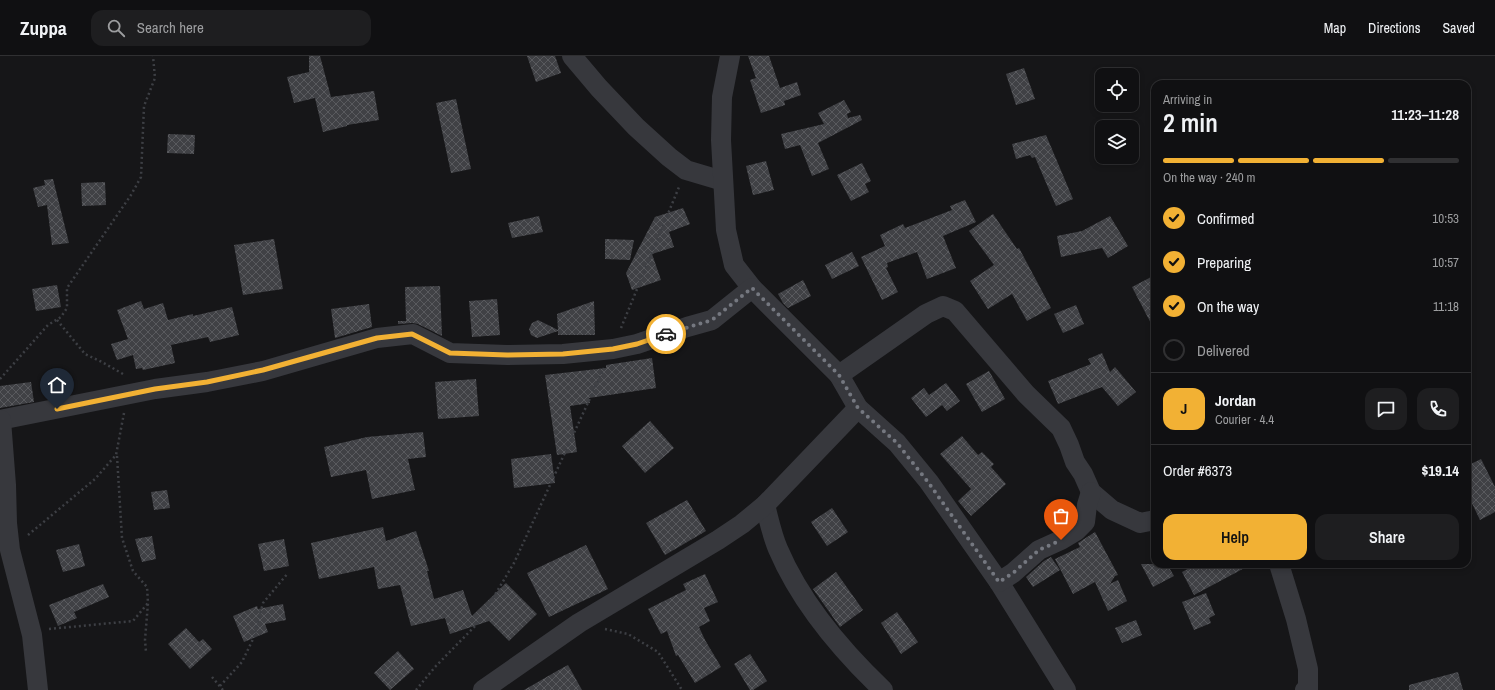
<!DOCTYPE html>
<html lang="en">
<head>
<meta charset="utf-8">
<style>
  :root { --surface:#101012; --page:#1e1e20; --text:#f1f3f6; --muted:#9c9d9f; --line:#303032; --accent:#f2b134 }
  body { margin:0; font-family:"Archivo Narrow",sans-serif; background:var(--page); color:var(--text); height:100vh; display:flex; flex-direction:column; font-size:15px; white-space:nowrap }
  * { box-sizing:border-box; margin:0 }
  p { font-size:13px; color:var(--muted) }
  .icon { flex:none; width:22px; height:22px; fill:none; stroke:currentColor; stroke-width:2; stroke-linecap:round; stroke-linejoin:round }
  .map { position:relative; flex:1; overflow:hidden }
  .drawer { position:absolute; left:1151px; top:24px; width:320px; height:488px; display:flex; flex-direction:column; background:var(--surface); border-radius:12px; box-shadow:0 2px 6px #0003,0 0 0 1px var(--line) }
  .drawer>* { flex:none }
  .tools { position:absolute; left:1095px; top:12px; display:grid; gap:8px }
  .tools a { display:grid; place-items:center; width:44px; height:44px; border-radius:8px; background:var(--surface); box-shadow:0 2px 6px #0003,0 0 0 1px var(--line); font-size:20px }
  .pin { position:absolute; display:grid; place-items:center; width:34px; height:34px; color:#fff; margin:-41px -17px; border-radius:50% 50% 50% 0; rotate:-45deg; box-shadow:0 0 4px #0007 }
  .pin .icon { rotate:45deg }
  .courier { position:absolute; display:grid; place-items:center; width:40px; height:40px; margin:-20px; border:3px solid #f2b134; border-radius:50%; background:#fff; color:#222; box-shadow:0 1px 5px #0007 }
  .overview em { font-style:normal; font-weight:600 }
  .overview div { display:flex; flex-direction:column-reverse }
  .overview { display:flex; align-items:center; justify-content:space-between; height:68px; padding:0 12px }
  h1 { font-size:26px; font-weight:600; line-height:30px }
  .bar { display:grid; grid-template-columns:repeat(4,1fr); gap:6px 4px; align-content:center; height:48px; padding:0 12px }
  .bar i { height:5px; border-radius:3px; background:var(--line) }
  .bar .current { background:var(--accent) }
  .bar p { grid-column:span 4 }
  .line { display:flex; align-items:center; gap:10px; padding:0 12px; border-top:1px solid var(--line) }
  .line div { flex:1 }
  .round { display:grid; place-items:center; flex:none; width:42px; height:42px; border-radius:12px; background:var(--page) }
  ol { padding:0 12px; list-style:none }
  li { display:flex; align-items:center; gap:12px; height:44px }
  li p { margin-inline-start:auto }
  li .icon { padding:4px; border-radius:50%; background:var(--accent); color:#111; stroke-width:4 }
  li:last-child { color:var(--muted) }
  li i { width:22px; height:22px; border:2px solid var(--line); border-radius:50% }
  .cta { display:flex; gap:8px; margin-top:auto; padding:8px 12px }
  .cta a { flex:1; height:46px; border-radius:12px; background:var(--accent); color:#111; font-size:16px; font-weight:600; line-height:46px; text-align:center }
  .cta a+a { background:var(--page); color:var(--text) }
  header { display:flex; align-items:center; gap:24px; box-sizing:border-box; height:56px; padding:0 20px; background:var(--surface); border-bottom:1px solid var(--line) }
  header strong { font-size:19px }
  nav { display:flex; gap:22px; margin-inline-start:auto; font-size:14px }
  .search { width:280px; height:36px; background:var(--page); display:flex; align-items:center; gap:10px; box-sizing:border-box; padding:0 14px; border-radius:12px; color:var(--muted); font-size:15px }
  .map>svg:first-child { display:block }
</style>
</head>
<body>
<header>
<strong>Zuppa</strong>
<div class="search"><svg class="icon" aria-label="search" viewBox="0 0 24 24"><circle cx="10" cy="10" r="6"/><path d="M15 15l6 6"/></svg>Search here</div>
<nav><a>Map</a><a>Directions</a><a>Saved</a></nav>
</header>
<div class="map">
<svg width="1495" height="634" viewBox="0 0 1495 634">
  <defs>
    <pattern id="building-cross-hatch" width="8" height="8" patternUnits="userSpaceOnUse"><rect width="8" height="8" fill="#404145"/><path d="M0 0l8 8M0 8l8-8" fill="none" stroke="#595a5e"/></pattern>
  </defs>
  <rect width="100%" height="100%" fill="#161618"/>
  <g fill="url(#building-cross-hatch)">
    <polygon points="309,0 320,0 331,41 374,35 379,64 347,69 347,70 323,76 315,42 294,47 287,21 309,16"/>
    <polygon points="527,0 555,0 561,17 536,26"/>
    <polygon points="748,0 769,0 780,32 797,26 801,39 784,45 785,49 761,57 750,24 756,22"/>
    <polygon points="1024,12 1035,43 1016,49 1006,18"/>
    <polygon points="456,43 471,113 451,117 436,47"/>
    <polygon points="844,44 851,56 847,58 848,62 860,59 862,64 818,87 829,113 812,120 800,89 785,93 781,78 824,68 818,57"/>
    <polygon points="168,78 195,79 194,98 167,97"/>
    <polygon points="1046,79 1073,143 1056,150 1035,101 1032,102 1030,99 1016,103 1012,88"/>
    <polygon points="766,105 774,134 753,139 746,110"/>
    <polygon points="862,107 871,125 865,128 869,136 851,145 837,119"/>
    <polygon points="53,123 69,187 52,189 47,149 38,151 33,132 45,129 44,124"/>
    <polygon points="105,126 106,149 82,150 81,127"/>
    <polygon points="965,144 976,166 943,180 956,212 927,223 917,196 887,207 888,211 886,212 898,236 882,244 861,201 885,190 880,179 903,168 905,172 952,154 950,150"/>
    <polygon points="683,152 690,168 669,176 674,191 652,198 661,224 632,234 626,217 655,161"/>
    <polygon points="993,158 1017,193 1019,192 1051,252 1027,265 1012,238 988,253 970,225 994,209 969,175"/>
    <polygon points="539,160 543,176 512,182 508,167"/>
    <polygon points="1110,160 1128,190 1108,202 1102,192 1061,201 1057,180 1082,175"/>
    <polygon points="274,183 283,233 243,239 234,189"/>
    <polygon points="605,183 634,184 630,204 605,203"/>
    <polygon points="852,196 859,210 832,223 825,209"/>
    <polygon points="1155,219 1155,275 1132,231"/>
    <polygon points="803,224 811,240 788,252 783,247 778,238"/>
    <polygon points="57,229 61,251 36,255 32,233"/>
    <polygon points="440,230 442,280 418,268 412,267 398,268 398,265 406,265 405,231"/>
    <polygon points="497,243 500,279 472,281 469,245"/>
    <polygon points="141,245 144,253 163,247 168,264 193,258 193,260 232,251 239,279 210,286 208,281 171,289 175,307 143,314 142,312 136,313 133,299 117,304 111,288 128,283 117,254"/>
    <polygon points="594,245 595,279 558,279 558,275 537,282 531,279 529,273 532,267 538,264 558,274 557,258"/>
    <polygon points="369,248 372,271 335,282 331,253"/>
    <polygon points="1076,249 1084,268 1063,277 1054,258"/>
    <polygon points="1102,297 1110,316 1115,311 1136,336 1118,350 1102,331 1058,348 1048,325 1091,308 1088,303"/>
    <polygon points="652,302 656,332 589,342 590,347 570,350 577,396 557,399 545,319 606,312 606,309"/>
    <polygon points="989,315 1005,343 982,356 966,328"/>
    <polygon points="476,323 479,360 438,363 435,326"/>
    <polygon points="31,326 34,346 0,352 0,330"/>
    <polygon points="946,327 960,345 947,355 942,349 926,361 911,342 924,332 929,339"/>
    <polygon points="650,365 674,392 645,417 622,390"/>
    <polygon points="423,376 426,401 408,403 415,434 372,443 366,414 331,421 324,391 367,381"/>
    <polygon points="962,380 978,399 982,396 994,408 991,411 1006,428 971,460 958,445 971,433 940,398"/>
    <polygon points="551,398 555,427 514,432 511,403"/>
    <polygon points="1481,403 1495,431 1495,456 1480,464 1467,437 1467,410"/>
    <polygon points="167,434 170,452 154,454 151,436"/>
    <polygon points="687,444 706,475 665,499 646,467"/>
    <polygon points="832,452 848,476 827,490 811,466"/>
    <polygon points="383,471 386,485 416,475 429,515 427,515 434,543 463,534 472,560 506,527 537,558 509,585 489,565 450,578 445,562 411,570 400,529 378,533 374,511 319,523 311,487"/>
    <polygon points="1095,476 1118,519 1115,520 1110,528 1118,524 1127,545 1108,555 1095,526 1073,538 1055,503 1080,491 1078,487"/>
    <polygon points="152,480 156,503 142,506 135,483"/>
    <polygon points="284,483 289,510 264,515 258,488"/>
    <polygon points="79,488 85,510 63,516 56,494"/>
    <polygon points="586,489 608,533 549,561 527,517"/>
    <polygon points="1051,501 1060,514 1033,531 1026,521 1044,505"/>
    <polygon points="1141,508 1167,508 1174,520 1153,531"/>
    <polygon points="1197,508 1252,508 1194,539 1182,516"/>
    <polygon points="836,516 863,554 840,571 813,533"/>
    <polygon points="705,518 718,546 704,552 710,565 699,571 705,584 721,611 695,627 678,599 676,600 667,575 661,578 648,553 686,534 683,528"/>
    <polygon points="103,528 109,541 74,556 77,562 58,570 49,549"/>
    <polygon points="1206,537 1215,559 1209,562 1211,567 1194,574 1182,546"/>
    <polygon points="283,548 286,564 265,568 268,576 244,586 233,560 257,550 258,553"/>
    <polygon points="897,556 918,586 901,598 881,567"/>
    <polygon points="1136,564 1142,579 1122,587 1115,572"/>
    <polygon points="186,572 199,586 203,583 212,593 190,613 168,588"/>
    <polygon points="398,595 414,613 390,634 374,617"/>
    <polygon points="750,598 767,625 753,634 750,634 734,608"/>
    <polygon points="568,609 582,634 524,634 557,615"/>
    <polygon points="1458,616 1463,634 1409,634 1409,629"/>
  </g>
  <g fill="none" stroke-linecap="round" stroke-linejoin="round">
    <g stroke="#3d3f44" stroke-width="2.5" stroke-dasharray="2 3" stroke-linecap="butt">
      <polyline points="57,264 85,298 102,306 123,318 123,321"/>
      <polyline points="621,272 679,131"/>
      <polyline points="0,323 48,269 61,261 67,252 67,232 131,139 141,121 144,50 155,22 153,0"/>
      <polyline points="117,400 122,482 133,515 147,531 148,547 145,584 146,596"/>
      <polyline points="28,479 95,423 116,399 124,357"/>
      <polyline points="49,573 133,565 148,547"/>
      <polyline points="605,573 628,578 658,596 682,634"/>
      <polyline points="212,621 223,634"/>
      <polyline points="220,630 242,606 254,581 263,547 288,517"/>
      <polyline points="416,634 435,611 478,567 514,507 604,312"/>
    </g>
    <g stroke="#37383d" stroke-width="20">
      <polyline points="572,0 599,32 636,71 669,101 686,114 723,125"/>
      <polyline points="730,0 722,41 721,84 726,174 734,209 752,232 839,319 858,352 897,387 929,426 999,526 1066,634"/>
      <polyline points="839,319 926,258 943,250 955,255 1026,338 1061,372 1069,389 1075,406 1083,418 1091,436 1112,454 1140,467 1155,464"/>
      <polyline points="0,364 155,333 207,326 263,315 377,282 413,278 450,297 507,299 563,298 613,293 637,288 687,271 712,264 752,232"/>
      <polyline points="1,364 6,429 7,467 10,494 32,579 38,634"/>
      <path d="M765,449C769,464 772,479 778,493C801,547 841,594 883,634"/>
      <polyline points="1279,508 1296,563 1308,613 1308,633 1305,634"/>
      <polyline points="999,526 1013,517 1039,494 1061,484 1076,475 1085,466 1087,449 1091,436"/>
      <polyline points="483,634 579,567 718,484 742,468 765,449 858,352"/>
    </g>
  </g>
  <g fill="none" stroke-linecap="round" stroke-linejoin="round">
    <polyline stroke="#757880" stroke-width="4" stroke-dasharray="0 7.2" points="666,278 712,264 752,232 839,319 858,352 897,387 928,426 999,526 1013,517 1039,494 1061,484"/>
    <polyline stroke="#f2b134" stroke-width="5" points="57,353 155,333 207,326 263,314 377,282 412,278 450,297 507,299 563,298 613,293 637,288 666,278"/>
  </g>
</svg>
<div class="tools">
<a><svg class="icon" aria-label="locate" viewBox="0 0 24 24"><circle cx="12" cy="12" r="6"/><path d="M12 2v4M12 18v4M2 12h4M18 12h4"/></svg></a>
<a><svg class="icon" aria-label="layers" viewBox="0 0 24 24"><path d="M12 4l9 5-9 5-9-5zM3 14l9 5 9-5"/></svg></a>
</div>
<div class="pin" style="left:1061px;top:484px;background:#ea580c"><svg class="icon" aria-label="bag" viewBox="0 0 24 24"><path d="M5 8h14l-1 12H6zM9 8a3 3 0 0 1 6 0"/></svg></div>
<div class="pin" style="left:57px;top:353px;background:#1f2937"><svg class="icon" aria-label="home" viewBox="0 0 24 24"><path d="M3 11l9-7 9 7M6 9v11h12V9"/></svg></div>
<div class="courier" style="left:666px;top:278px"><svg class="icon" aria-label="car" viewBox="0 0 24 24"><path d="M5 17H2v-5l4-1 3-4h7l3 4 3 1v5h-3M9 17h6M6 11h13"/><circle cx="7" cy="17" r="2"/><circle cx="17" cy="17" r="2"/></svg></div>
<section class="drawer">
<div class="overview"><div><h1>2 min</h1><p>Arriving in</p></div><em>11:23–11:28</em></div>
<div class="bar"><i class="current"></i><i class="current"></i><i class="current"></i><i></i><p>On the way · 240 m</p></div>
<ol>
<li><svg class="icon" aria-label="check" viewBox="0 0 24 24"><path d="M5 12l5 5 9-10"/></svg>Confirmed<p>10:53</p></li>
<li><svg class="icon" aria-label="check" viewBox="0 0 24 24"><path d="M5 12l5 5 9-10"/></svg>Preparing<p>10:57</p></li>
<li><svg class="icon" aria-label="check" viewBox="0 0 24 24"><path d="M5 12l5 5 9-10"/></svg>On the way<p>11:18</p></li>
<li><i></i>Delivered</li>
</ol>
<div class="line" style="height:72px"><b class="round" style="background:var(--accent);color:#111">J</b><div><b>Jordan</b><p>Courier · 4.4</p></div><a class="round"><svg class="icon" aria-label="chat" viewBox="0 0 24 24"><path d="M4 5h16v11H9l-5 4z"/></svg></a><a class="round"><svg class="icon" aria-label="phone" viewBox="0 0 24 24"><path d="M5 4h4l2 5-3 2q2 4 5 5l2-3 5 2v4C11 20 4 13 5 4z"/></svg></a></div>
<div class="line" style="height:52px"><div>Order #6373</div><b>$19.14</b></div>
<div class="cta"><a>Help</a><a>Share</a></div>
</section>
</div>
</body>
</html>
